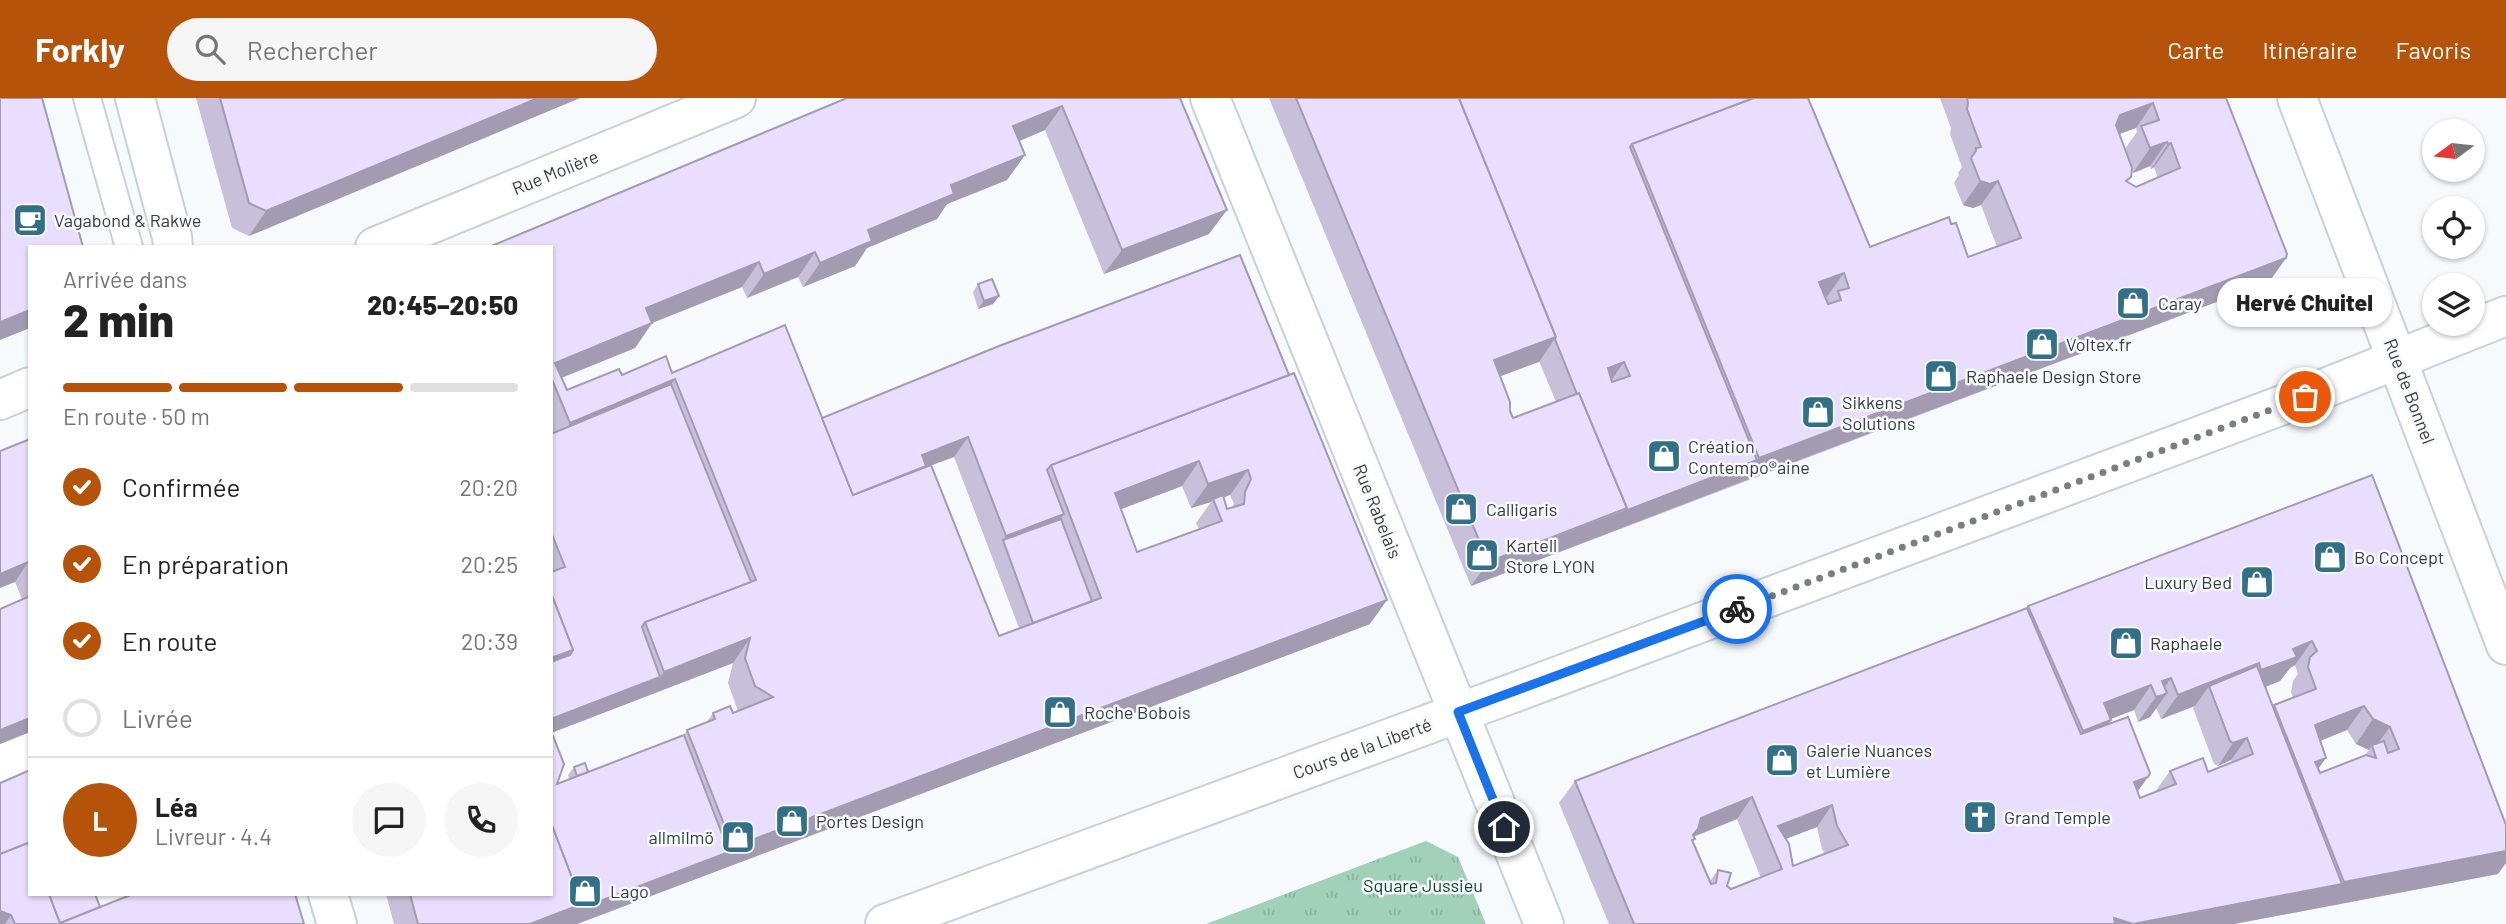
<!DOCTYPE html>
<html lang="fr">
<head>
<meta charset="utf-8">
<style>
  :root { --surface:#fff; --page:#f6f6f6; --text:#222; --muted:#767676; --line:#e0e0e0; --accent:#b45309 }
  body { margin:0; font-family:Barlow,sans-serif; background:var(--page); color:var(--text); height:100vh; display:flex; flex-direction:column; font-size:26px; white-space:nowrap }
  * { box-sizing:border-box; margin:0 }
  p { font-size:23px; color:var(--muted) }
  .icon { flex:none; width:38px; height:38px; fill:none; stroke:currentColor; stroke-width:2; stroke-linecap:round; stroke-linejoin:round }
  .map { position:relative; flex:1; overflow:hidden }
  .drawer { position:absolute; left:28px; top:147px; width:525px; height:651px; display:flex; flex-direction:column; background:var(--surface); border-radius:0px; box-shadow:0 2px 5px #0004 }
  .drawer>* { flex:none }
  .needle { width:46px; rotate:255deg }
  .buttons { position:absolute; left:2422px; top:21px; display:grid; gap:14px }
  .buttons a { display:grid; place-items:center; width:63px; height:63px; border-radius:50%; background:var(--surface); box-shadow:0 2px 5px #0004; font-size:35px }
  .pin { position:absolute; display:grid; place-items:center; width:60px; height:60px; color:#fff; margin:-30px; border:4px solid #fff; border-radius:50%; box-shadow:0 2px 7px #0007 }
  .courier { position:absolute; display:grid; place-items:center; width:70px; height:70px; margin:-35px; border:5px solid #1a73e8; border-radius:50%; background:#fff; color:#222; box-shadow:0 2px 9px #0007 }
  .bubble { position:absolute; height:49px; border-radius:24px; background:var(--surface); box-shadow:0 2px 5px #0004; font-size:23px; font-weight:800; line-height:49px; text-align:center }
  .overview em { font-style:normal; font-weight:800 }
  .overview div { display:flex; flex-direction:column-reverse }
  .overview { display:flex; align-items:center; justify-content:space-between; height:119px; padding:0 35px }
  h1 { font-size:46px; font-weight:800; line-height:52px }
  .bar { display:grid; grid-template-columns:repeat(4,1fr); gap:10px 7px; align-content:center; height:84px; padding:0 35px }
  .bar i { height:9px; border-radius:5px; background:var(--line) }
  .bar .selected { background:var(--accent) }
  .bar p { grid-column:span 4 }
  .line { display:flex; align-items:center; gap:18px; padding:0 35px; border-top:2px solid var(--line) }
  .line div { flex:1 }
  .round { display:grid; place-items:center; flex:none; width:74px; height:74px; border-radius:37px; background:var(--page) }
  ol { padding:0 35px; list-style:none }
  li { display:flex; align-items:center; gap:21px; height:77px }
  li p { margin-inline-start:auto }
  li .icon { padding:7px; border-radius:50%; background:var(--accent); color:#fff; stroke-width:4 }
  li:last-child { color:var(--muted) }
  li i { width:38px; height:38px; border:4px solid var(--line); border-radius:50% }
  header { display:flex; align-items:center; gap:42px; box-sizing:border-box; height:98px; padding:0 35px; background:var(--accent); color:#fff }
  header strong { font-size:33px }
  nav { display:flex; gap:38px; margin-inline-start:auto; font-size:24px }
  .search { width:490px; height:63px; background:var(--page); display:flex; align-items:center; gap:18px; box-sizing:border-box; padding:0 24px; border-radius:38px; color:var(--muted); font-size:26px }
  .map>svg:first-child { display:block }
</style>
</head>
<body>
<header>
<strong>Forkly</strong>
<div class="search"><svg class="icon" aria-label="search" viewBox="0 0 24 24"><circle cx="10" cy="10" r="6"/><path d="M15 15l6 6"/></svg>Rechercher</div>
<nav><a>Carte</a><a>Itinéraire</a><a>Favoris</a></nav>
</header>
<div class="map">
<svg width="2506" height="826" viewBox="0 0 2506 826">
  <defs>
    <pattern id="park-tufts" width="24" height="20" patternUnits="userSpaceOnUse" patternTransform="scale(1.75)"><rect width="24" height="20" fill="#a2d1b9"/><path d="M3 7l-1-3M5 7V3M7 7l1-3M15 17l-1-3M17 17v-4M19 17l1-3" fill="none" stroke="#8cb4a0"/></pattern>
  </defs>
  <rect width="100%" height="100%" fill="#f6fafd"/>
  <polygon fill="url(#park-tufts)" points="1426,743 1458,759 1486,826 1206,826"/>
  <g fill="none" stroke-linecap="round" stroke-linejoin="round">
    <g stroke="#c7d1d9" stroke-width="30">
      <polyline id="service" points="87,0 129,149"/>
    </g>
    <g stroke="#c7d1d9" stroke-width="42">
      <polyline id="pedestrian" points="0,667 30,654"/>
    </g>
    <g stroke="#c7d1d9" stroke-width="42">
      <g id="minor">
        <polyline points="135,0 172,139 173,149"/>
        <polyline points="1210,0 1544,826"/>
        <polyline points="375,149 736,0"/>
        <polyline points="0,302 30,289"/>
        <polyline points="328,796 337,826"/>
        <polyline points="885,826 1521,592 2285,306 2398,261"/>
      </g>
    </g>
    <g stroke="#c7d1d9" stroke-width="42">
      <polyline id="tertiary" points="2398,261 2506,218"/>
    </g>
    <g stroke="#c7d1d9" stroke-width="42">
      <polyline id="secondary" points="2297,0 2506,547"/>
    </g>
    <use href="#service" stroke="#fff" stroke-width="26"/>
    <use href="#pedestrian" stroke="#fff" stroke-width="38"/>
    <use href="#minor" stroke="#fff" stroke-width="38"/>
    <use href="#tertiary" stroke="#fff" stroke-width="38"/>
    <use href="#secondary" stroke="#fff" stroke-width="38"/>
  </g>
  <g fill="#c8bfda" fill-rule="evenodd">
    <polygon points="196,0 580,0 249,138 232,130"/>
    <path d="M847,0H1180L1209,136L1104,176L1045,32L1019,43L1025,57L1007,82L947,106L937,121L867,150L855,168L803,189L798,179L747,200L742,189L652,225L635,250L562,280L567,292L622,277L672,275L822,320L1240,157L1370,526L577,826H394L386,796H551L557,686L569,681L568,677L574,669L588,674L684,637L687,632L706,625L713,615H733L738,613L728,585L733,565L551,635V149ZM954,359L1019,530L999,538L931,367ZM1182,388L1191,410L1211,404L1196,425L1199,431L1137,454L1121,411ZM1230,397L1234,406L1232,409L1227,411L1224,399Z"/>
    <path d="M1269,0H1808L1870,149L1951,126L1968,159L1997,149L1981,107L1973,110L1963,107L1954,85L1959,77L1958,75L1962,69L1950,36L1951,30L1940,0H2226L2286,160L2269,184L1471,488ZM2136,30L2137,34L2125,51L2119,36ZM2150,68L2151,71L2154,69L2158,80L2136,89L2127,84L2132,73L2133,75ZM1539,263L1556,304L1513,320L1500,278Z"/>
    <polygon points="978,186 999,198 993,206 978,211 973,194"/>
    <polygon points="30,341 30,634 0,646 0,511 22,501 15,484"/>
    <path d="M2372,377L2498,776L2234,826H1609L1559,705L1575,683L2027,510L2028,508ZM2295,567L2298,576L2293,583L2291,594L2293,599L2274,607L2273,608L2266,589L2280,583L2290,570ZM2195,608L2193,610L2214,666L2218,668L2231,662L2232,664L2208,674L2170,673L2155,694L2140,700L2138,693L2148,679L2109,626L2111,622V621L2134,612L2138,624L2150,619L2156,610L2161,621ZM2347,632L2356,646L2369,652L2364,658L2320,675L2318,671L2320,643ZM1737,721L1761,780L1731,791L1727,788L1718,772L1710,783L1693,744L1695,741L1694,739ZM1817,729L1822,751L1825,756L1793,768L1786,741Z"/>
    <polygon points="30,672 100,809 127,798 126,796 295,796 304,826 0,826"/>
  </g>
  <g fill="#a39bb1">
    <polygon points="538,0 580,0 249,138 266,113"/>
    <polygon points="2153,5 2136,30 2103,42 2120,17"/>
    <polygon points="1062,8 1045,32 996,53 1013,28"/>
    <polygon points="2167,44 2150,68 2133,75 2150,50"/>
    <polygon points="2171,45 2154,69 2151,71 2168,46"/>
    <polygon points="1025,57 1007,82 947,106 937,121 867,150 855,168 803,189 820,165 868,132 951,87"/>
    <polygon points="1980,83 1998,83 1981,107 1973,110 1963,107"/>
    <polygon points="1227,112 1209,136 1104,176 1122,152"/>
    <polygon points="815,154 798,179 747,200 764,176"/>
    <polygon points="2286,160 2269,184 1741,384 1759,360"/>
    <polygon points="759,164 742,189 652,225 635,250 553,283 555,265 646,210"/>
    <polygon points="1844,175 1826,200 1802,209 1819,184"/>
    <polygon points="999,198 993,206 978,211 984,203"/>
    <polygon points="30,212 30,230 0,242 0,224"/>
    <polygon points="1556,239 1539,264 1477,287 1494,262"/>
    <polygon points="1624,264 1608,287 1608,270"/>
    <polygon points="675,281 658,306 553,350 570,325"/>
    <polygon points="968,339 954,359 908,376 922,357"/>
    <polygon points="1757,362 1741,384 1471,488 1488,464"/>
    <polygon points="1199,363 1182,388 1098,420 1115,395"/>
    <polygon points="1248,372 1230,397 1214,403 1213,401 1211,404 1191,410 1208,386"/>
    <polygon points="1064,416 1050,436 1003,442 1006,438"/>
    <polygon points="28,464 15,484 0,490 0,476"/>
    <polygon points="1387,502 1370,526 577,826 530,826 582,806 729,754 733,749"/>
    <polygon points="750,540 733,565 551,635 551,621 660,579 664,574"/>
    <polygon points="2312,543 2295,567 2290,570 2280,583 2244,597 2261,572 2293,551"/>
    <polygon points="573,552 551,578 551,560"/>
    <polygon points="2259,565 2242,590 2209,588 2195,608 2161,621 2178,597"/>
    <polygon points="2171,580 2158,599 2167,595 2150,619 2138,624 2156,599 2162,583"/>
    <polygon points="2151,587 2134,612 2087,630 2104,605"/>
    <polygon points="2364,608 2347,632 2297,652 2315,627"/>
    <polygon points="30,620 30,634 0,646 0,632"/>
    <polygon points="2373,621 2390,629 2373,652 2372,647 2369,652 2356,646"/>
    <polygon points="2111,622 2094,647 2066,658 2083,633"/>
    <polygon points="2247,640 2231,662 2218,668 2233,645"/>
    <polygon points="2326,660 2309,684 2315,664"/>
    <polygon points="2148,679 2132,701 2134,684"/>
    <polygon points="1752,699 1737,721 1692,739 1701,720"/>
    <polygon points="1832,707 1817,729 1772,746 1778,728"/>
    <polygon points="2506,753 2506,765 2498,776 2234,826 2109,826 2114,820 2342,786 2344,784"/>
    <polygon points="0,813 11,817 5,826 0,826"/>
  </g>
  <g fill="#e9defd" stroke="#a39bb1" stroke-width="2" fill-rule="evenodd">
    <polygon points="0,0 42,0 83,149 30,149 30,212 0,224"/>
    <polygon points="220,0 538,0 266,113 249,105"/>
    <path d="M847,0H1180L1227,112L1122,152L1062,8L1013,28L1025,57L951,87L954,96L868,132L872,143L820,165L815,154L764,176L759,164L646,210L652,225L555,265L567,292L619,271L622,277L666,258L672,275L785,227L853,397L931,367L999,538L1101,500L1051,367L1294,275L1387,502L733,749L687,632L715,621L713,615L730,608L733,615L773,599L755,588L745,560L750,540L664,574L645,524L756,482L675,281L570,325L551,279V149H489ZM1199,363L1208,386L1248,372L1251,381L1245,394L1244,406L1227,411L1223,397L1213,401L1222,423L1137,454L1115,395Z"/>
    <polygon points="1296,0 1459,0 1556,239 1494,262 1510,304 1510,313 1513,320 1579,295 1627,410 1488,464"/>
    <path d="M1459,0H1754L1632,46L1630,49L1757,362L1625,413L1627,410L1579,295L1577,296L1555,241L1556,239ZM1624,264L1630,278L1612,284L1608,270Z"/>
    <path d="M1754,0H1808L1870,149L1949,119L1951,126L1956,125L1968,159L2021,140L1998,83L1990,86L1980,83L1971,60L1976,53V50L1981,49L1967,11L1968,5L1967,0H2226L2287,156L2286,160L1759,360L1632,46ZM2153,5L2159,22L2141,28L2150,50L2167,44L2168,46L2171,45L2180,70L2136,89L2126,83L2131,79L2132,70L2116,27L2120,17ZM1844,175L1849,190L1838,193L1841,202L1828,206L1819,184Z"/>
    <polygon points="1240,157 1289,277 1051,367 1047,372 1064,416 1006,438 968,339 922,357 926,368 853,397 822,320 999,248"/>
    <polygon points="992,181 999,198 984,203 978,186"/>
    <polygon points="671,286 751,484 645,524 642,529 660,579 551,621 551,564 570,557 573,552 551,495 551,474 565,469 551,434 551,336"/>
    <polygon points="30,341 30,467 28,464 0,476 0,353"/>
    <path d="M2372,377L2506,727V753L2344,784L2274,607L2316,591L2308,569L2310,559L2317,553L2312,543L2293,551L2297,559L2261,572L2259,565L2178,597L2171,580L2162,583L2167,595L2163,597L2156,599L2151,587L2104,605L2111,622L2083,633L2028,508ZM2364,608L2373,621L2390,629L2399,651L2388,655L2384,643L2372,647L2376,660L2366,657L2320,675L2315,664L2326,660L2315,627Z"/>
    <polygon points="1061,421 1092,503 1033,525 1003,442"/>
    <polygon points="551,495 573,552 551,560"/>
    <polygon points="30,498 30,620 0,632 0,511"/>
    <path d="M2027,510L2081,636L2128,619L2150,675L2148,679L2134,684L2140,700L2176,686L2170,673L2203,660L2208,674L2253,656L2247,640L2233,645L2230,643L2209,588L2257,568L2342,786L2133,826L2114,820L2115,826H1634L1575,683ZM1752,699L1782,771L1731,791L1727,788L1731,775L1718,772L1716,785L1711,786L1692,742L1695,741L1693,737L1698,731L1701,720ZM1832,707L1837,728L1848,747L1793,768L1789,746L1778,728Z"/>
    <polygon points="551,637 553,638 564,666 557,686 684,637 729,754 579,811 582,806 551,725"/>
    <polygon points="585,665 588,674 577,678 574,669"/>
    <polygon points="30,672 30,747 28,745 0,756 0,685"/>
    <polygon points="551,725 582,806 530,826 418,826 410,796 551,796"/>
    <polygon points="28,745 30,749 30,796 49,796 60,825 133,796 295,796 304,826 15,826 11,817 0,813 0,756"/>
    <polygon points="49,796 95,796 100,809 60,825"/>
  </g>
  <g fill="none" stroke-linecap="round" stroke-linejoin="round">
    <polyline stroke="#7a7e81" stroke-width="7" stroke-dasharray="0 12.6" points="1737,511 2305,299"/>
    <polyline stroke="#1a73e8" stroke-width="9" points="1504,729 1458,614 1737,511"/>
  </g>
  <defs>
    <g id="cafe-square" transform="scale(1.75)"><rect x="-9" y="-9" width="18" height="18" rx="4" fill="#336f86" stroke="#f6fafd"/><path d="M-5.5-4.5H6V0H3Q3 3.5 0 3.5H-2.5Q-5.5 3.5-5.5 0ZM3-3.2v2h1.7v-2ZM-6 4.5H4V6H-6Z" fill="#fff"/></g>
    <g id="shop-square" transform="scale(1.75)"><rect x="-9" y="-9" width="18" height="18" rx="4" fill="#336f86" stroke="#f6fafd"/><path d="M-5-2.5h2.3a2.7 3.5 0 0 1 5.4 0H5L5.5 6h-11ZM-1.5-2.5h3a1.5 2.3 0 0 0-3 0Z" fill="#fff"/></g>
    <g id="church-square" transform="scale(1.75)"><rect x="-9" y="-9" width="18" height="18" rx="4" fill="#336f86" stroke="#f6fafd"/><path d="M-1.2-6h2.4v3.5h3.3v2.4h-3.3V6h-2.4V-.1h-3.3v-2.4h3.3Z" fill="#fff"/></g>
  </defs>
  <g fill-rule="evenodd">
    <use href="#cafe-square" x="30" y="122"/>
    <use href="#shop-square" x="2133" y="205"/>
    <use href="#shop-square" x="2042" y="246"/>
    <use href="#shop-square" x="1941" y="278"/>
    <use href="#shop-square" x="1818" y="314"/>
    <use href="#shop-square" x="1664" y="358"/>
    <use href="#shop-square" x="1461" y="411"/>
    <use href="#shop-square" x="1482" y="457"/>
    <use href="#shop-square" x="2330" y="459"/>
    <use href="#shop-square" x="2257" y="484"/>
    <use href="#shop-square" x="2126" y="545"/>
    <use href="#shop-square" x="1060" y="614"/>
    <use href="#shop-square" x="1782" y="662"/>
    <use href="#church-square" x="1980" y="719"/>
    <use href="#shop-square" x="792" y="723"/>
    <use href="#shop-square" x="738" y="739"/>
    <use href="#shop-square" x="585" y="793"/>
  </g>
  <g text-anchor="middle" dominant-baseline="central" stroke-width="5" stroke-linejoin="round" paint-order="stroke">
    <g font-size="18" fill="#373b3e" stroke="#f6fafd">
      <text transform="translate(555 74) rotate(-22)">Rue Molière</text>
      <text transform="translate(2410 293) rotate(69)">Rue de Bonnel</text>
      <text transform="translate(1378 413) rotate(68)">Rue Rabelais</text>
      <text transform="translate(1362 650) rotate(-20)">Cours de la Liberté</text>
    </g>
    <g font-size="18" fill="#373b3e" stroke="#f6fafd" text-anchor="start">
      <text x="54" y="122">Vagabond &amp; Rakwe</text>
      <text x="2158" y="205">Caray</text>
      <text x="2066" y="246">Voltex.fr</text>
      <text x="1966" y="278">Raphaele Design Store</text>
      <text x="1842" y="304">Sikkens<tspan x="1842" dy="21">Solutions</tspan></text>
      <text x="1688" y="348">Création<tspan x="1688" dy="21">Contempo®aine</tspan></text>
      <text x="1486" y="411">Calligaris</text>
      <text x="1506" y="447">Kartell<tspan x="1506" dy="21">Store LYON</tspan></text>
      <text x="2354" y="459">Bo Concept</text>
      <text x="2232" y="484" text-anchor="end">Luxury Bed</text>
      <text x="2150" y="545">Raphaele</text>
      <text x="1084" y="614">Roche Bobois</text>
      <text x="1806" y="652">Galerie Nuances<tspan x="1806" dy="21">et Lumière</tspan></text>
      <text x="2004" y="719">Grand Temple</text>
      <text x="816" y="723">Portes Design</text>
      <text x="714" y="739" text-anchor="end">allmilmö</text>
      <text x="610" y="793">Lago</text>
    </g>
    <g font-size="18" fill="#0f3f2b" stroke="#f6fafd">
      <text x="1423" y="787">Square Jussieu</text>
    </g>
  </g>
</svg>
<div class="buttons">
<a><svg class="needle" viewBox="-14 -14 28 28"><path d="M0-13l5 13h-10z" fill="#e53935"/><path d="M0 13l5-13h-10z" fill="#767676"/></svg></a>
<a><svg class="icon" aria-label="locate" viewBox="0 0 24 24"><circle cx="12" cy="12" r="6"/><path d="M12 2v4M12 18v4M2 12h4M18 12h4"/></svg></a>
<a><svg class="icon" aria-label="layers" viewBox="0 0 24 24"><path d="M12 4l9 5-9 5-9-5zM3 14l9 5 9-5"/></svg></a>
</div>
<div class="pin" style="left:2305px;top:299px;background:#ea580c"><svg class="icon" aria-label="bag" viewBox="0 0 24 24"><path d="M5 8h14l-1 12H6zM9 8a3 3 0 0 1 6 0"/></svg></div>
<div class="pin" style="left:1504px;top:729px;background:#1f2937"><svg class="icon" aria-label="home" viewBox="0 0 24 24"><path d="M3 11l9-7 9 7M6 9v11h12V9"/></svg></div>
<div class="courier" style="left:1737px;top:511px"><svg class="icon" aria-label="bike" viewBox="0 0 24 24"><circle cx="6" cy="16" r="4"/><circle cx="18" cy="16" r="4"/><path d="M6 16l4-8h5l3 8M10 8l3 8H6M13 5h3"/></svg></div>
<div class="bubble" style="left:2217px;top:180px;width:175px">Hervé Chuitel</div>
<section class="drawer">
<div class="overview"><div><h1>2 min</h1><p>Arrivée dans</p></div><em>20:45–20:50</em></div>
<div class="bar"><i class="selected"></i><i class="selected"></i><i class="selected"></i><i></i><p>En route · 50 m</p></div>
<ol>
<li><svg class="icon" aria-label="check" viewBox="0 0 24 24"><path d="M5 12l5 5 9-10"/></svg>Confirmée<p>20:20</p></li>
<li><svg class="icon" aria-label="check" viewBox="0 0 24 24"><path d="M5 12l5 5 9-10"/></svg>En préparation<p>20:25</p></li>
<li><svg class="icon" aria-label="check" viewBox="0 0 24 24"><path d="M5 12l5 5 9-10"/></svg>En route<p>20:39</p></li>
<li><i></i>Livrée</li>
</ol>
<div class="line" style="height:126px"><b class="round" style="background:var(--accent);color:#fff">L</b><div><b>Léa</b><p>Livreur · 4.4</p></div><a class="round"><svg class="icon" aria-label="chat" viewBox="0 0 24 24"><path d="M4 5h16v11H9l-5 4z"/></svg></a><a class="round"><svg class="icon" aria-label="phone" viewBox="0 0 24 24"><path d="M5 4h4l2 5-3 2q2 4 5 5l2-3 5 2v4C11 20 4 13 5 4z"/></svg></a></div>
</section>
</div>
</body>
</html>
